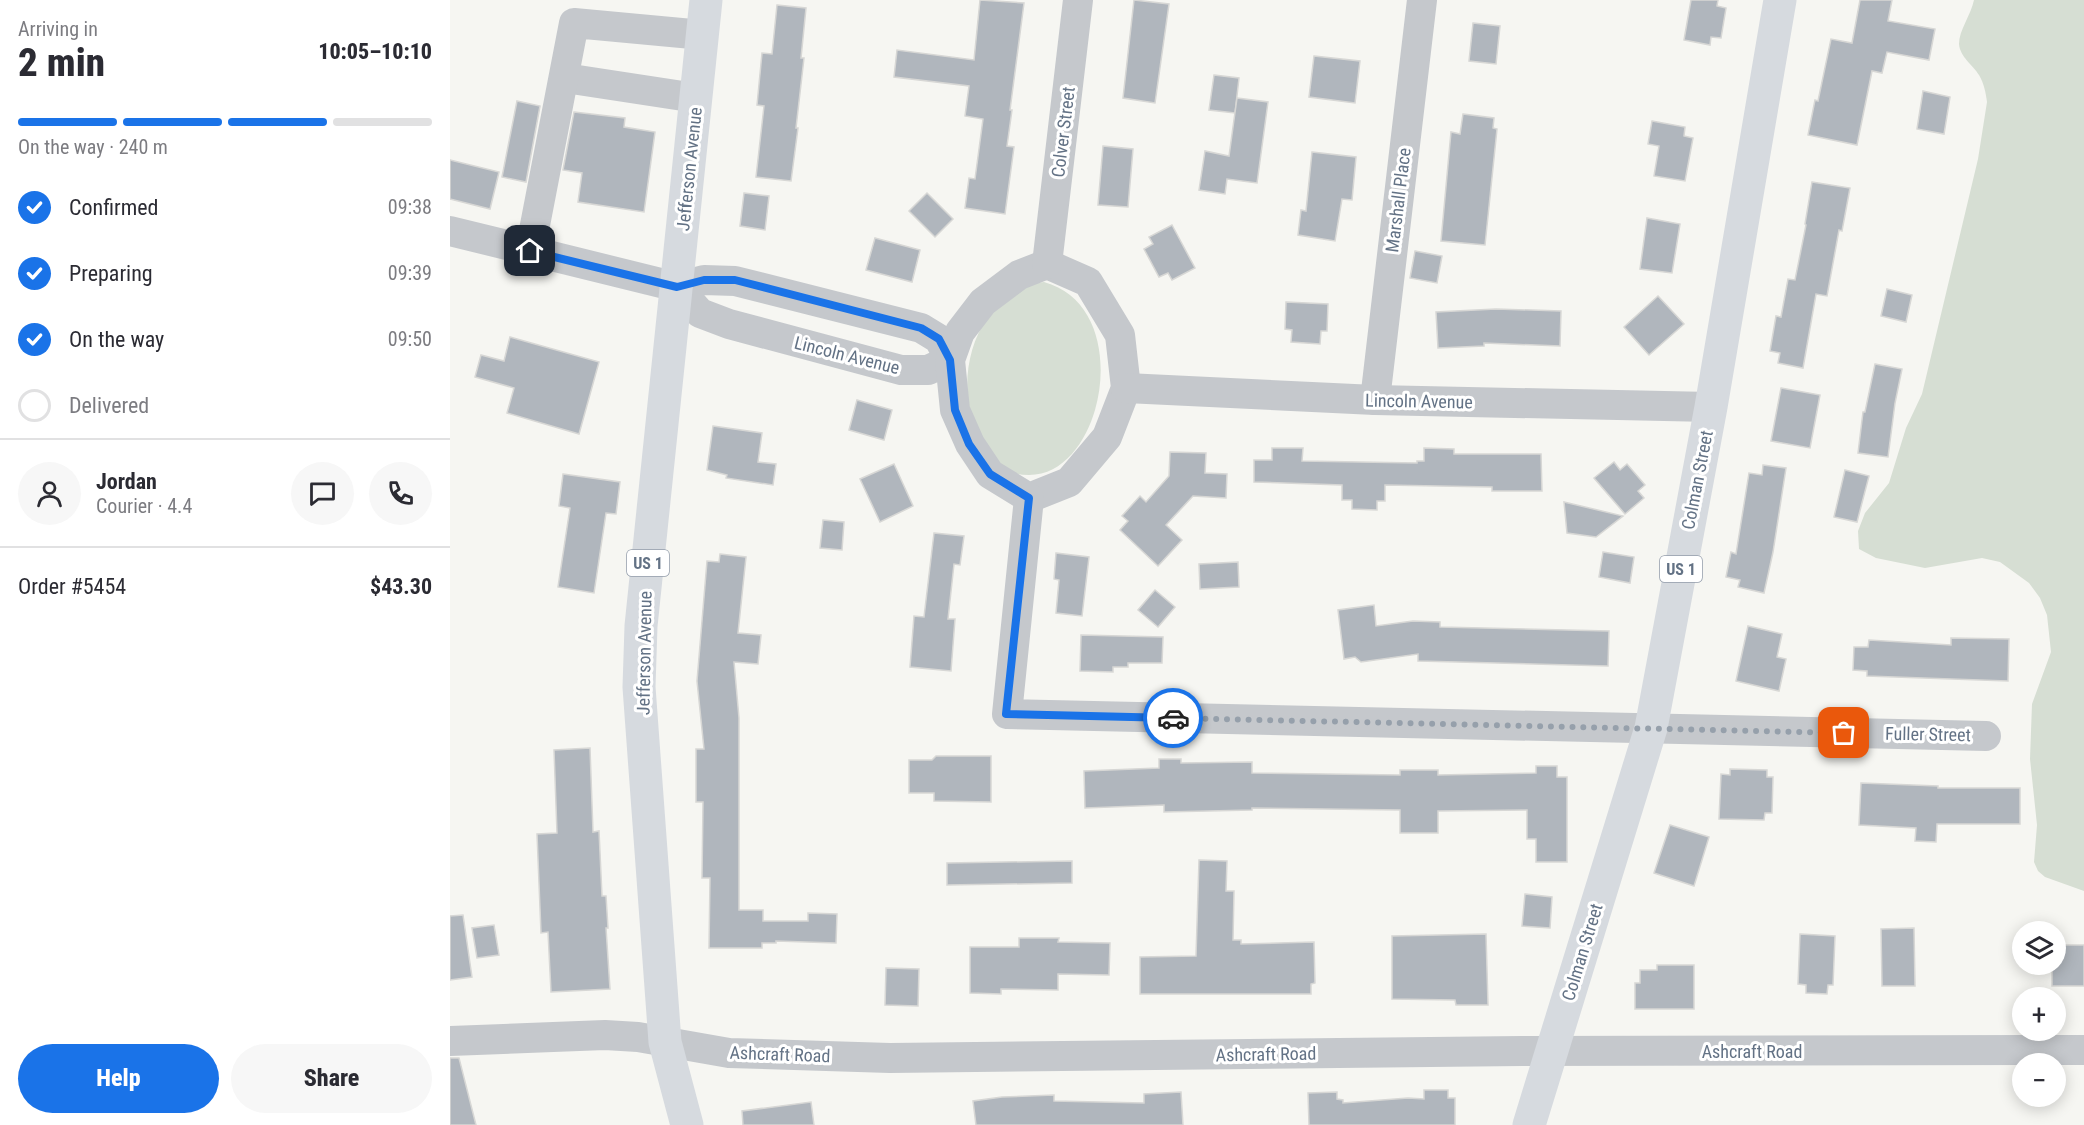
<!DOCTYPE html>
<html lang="en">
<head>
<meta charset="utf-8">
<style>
  :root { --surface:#fff; --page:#f7f7f7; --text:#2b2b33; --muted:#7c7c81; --line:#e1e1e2; --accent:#1a73e8 }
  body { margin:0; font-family:"Roboto Condensed",sans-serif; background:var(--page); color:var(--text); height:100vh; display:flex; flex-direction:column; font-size:22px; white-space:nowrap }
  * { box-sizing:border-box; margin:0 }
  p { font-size:20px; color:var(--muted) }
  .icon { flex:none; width:33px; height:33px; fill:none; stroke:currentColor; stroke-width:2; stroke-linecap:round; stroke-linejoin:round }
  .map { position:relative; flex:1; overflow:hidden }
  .side { display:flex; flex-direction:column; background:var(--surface); width:450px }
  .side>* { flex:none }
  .tools { position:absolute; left:1562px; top:921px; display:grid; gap:12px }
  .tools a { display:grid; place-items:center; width:54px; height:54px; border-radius:50%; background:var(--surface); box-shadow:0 3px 15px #0003; font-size:30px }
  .pin { position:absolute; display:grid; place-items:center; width:51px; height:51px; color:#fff; margin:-26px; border-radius:12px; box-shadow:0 3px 9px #0006 }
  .courier { position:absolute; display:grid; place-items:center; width:60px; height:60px; margin:-30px; border:4px solid #1a73e8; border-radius:50%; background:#fff; color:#222; box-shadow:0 2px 8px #0007 }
  .headline em { font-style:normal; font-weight:800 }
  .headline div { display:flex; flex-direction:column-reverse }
  .headline { display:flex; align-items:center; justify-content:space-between; height:102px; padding:0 18px }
  h1 { font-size:39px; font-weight:800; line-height:45px }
  .bar { display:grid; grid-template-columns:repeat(4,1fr); gap:9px 6px; align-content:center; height:72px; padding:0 18px }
  .bar i { height:8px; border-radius:4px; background:var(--line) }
  .bar .current { background:var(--accent) }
  .bar p { grid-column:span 4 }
  .line { display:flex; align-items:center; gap:15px; padding:0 18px; border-top:2px solid var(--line) }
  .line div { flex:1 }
  .round { display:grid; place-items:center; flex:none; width:63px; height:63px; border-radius:32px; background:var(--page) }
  ol { padding:0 18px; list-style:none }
  li { display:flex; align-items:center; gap:18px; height:66px }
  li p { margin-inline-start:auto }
  li .icon { padding:6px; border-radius:50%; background:var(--accent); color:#fff; stroke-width:4 }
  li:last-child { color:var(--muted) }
  li i { width:33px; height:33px; border:3px solid var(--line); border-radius:50% }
  .cta { display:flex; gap:12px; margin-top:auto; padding:12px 18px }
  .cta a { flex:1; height:69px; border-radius:36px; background:var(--accent); color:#fff; font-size:24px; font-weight:800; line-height:69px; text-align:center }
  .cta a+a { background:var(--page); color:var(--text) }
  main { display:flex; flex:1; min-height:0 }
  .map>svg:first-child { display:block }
</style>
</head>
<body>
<main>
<section class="side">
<div class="headline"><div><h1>2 min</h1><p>Arriving in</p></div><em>10:05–10:10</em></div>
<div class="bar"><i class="current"></i><i class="current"></i><i class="current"></i><i></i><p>On the way · 240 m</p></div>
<ol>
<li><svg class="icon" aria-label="check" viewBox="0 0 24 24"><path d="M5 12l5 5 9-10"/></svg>Confirmed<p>09:38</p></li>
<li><svg class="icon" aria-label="check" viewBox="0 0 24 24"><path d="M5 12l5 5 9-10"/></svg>Preparing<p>09:39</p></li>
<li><svg class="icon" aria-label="check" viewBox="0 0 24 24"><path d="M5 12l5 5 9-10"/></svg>On the way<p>09:50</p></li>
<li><i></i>Delivered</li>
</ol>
<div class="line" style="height:108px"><a class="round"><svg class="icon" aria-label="person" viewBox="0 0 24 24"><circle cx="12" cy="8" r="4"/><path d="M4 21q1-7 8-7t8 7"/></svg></a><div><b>Jordan</b><p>Courier · 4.4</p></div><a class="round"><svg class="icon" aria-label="chat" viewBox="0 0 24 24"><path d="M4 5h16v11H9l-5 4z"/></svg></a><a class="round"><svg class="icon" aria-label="phone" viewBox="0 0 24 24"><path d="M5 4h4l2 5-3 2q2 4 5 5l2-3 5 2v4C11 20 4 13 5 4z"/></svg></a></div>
<div class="line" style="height:78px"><div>Order #5454</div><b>$43.30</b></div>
<div class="cta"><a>Help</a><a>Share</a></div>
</section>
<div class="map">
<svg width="1634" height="1125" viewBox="0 0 1634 1125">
  <rect width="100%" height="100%" fill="#f6f6f2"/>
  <g fill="#d6ded3">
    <path d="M1524,0H1634V891L1595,877L1588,871L1584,862L1587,825L1580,759L1582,704L1601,652L1597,615L1590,598L1579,583L1550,562L1532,558L1475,568L1426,558L1409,549L1408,531L1415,513L1439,483L1456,428L1472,394L1528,159L1537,102C1536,94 1534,83 1529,75C1523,65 1510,57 1509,44C1509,30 1521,15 1524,0Z"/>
    <path d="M594,282C649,297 659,362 645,410C636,441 614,475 579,475C570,475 560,473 553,469C546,465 542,453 538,446C533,437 525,428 522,418C512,386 518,346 537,318C540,313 546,310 551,306C564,297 577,283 594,282Z"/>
  </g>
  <g fill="#b0b6bd" stroke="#d7d7d5" stroke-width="1.5">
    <polygon points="530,0 574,3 560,110 562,110 557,146 564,147 555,214 515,208 519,178 525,179 533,119 515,116 519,86 444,77 447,50 524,60"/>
    <polygon points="684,0 719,4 705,103 673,98"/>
    <polygon points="1241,0 1268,0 1267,6 1276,8 1271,38 1261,37 1260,45 1234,40"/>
    <polygon points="1410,0 1442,0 1438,21 1485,29 1479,60 1437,52 1432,73 1422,71 1407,145 1358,135 1365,100 1368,101 1381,39 1402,43"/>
    <polygon points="327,5 356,8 351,58 354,58 346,128 348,128 341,181 306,177 314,106 307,105 312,53 322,54"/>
    <polygon points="1023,23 1050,26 1046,64 1019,61"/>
    <polygon points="864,56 910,61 905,103 859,97"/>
    <polygon points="764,75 789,78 785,113 759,110"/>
    <polygon points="1473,91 1500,97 1494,134 1467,129"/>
    <polygon points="787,98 818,102 807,183 777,179 775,194 749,190 755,151 779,156"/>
    <polygon points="67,101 90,106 76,182 52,177"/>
    <polygon points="124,112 175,118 174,127 205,132 194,212 128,202 132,173 113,170"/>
    <polygon points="1013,114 1044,118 1043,128 1047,129 1035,245 991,241 1001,132 1010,134"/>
    <polygon points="1202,121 1235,127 1234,136 1243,138 1235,181 1204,176 1209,146 1198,144"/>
    <polygon points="653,146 683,149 678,207 648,205"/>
    <polygon points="862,152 906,157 902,200 892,199 885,241 848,235 851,210 856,211"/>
    <polygon points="0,160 49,172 40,209 0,199"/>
    <polygon points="1362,182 1400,188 1392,231 1389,230 1377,296 1366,294 1353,368 1328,363 1330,353 1320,351 1326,316 1331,317 1338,279 1345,280 1356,225 1355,224"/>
    <polygon points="294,193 319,196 315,230 290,226"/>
    <polygon points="477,193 503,219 485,237 459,211"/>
    <polygon points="1197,218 1230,224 1222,273 1190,269"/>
    <polygon points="722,225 745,268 722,280 718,273 709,277 694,249 703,244 699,237"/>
    <polygon points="425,238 470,250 462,282 416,270"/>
    <polygon points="965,251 992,256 987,283 960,278"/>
    <polygon points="1437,289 1462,295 1456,322 1431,316"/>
    <polygon points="1208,296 1234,324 1199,355 1174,327"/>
    <polygon points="836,302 878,304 877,331 871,331 870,344 841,342 842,330 835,329"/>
    <polygon points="1046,309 1111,311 1110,346 1034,343 1034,346 988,348 986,312"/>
    <polygon points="60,337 149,362 129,434 57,413 64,388 25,377 31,355 54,361"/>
    <polygon points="1425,364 1452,369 1445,403 1438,457 1408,453 1413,412 1415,412"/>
    <polygon points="1331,388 1370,395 1360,448 1321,441"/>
    <polygon points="407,400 442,410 434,440 399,430"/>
    <polygon points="263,426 312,433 308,462 326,464 323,485 276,478 277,475 257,470"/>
    <polygon points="822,448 853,448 852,461 967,463 967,461 974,461 974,448 1004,449 1004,454 1091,454 1092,491 1042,491 1042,487 935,485 935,501 927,501 927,510 902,509 902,500 892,500 892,485 804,482 804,460 822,460"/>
    <polygon points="720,452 756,453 755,473 777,474 776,498 743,496 716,525 732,540 708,566 670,530 678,521 672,516 690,496 696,502 719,476"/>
    <polygon points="1164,462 1170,470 1177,464 1195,485 1188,491 1194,498 1175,514 1144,478"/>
    <polygon points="444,464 463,506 430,522 410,479"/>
    <polygon points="1313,465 1336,468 1323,552 1314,593 1288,587 1290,580 1276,577 1281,552 1286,554 1299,473 1312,475"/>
    <polygon points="1395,470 1419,476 1407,522 1384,517"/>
    <polygon points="113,474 170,482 166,514 156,513 144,593 108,587 120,508 109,506"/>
    <polygon points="1114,502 1173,516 1146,537 1117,533"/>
    <polygon points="373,520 394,522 392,550 370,548"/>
    <polygon points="484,533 514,536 510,565 504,564 498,619 505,619 501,671 460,667 464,616 474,617"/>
    <polygon points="1153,552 1184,557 1180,583 1149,577"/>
    <polygon points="606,553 639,557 632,616 606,613 609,580 604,579"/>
    <polygon points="270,554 296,557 288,633 311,635 308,664 284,662 289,718 289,910 313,910 313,921 358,921 358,913 387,914 386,943 326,941 326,943 312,943 312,948 259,948 260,878 252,878 253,802 246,802 246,749 254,749 247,681 257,561 269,562"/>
    <polygon points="788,562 789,587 750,589 749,564"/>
    <polygon points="705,590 725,607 708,627 688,610"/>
    <polygon points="924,605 926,626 963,621 990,622 990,627 1159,631 1158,666 968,661 968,654 911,662 905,657 894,659 888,610"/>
    <polygon points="1298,626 1332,634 1327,657 1336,659 1329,691 1286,681"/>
    <polygon points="631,635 713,637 712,663 678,663 678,667 663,667 663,672 630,671"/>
    <polygon points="1501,638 1559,639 1558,681 1417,676 1417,671 1403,670 1404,647 1418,647 1419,640 1501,645"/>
    <polygon points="140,748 143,832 149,831 152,896 156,896 158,928 156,928 160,989 101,992 98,932 91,933 87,834 107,833 104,750"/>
    <polygon points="486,756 541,756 541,802 484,801 484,793 459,793 459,760 482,760"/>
    <polygon points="709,759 731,759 731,763 802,762 802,773 950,775 950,770 988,770 988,775 1086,773 1086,766 1107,766 1107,777 1117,777 1117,862 1086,862 1086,839 1077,839 1077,810 988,811 988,833 950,833 950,810 802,808 802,810 714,812 714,805 635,808 634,771 709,768"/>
    <polygon points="1280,769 1317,770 1317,777 1323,777 1322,813 1315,813 1314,820 1269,819 1271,774 1280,775"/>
    <polygon points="1411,783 1488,786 1488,788 1570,788 1570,824 1487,824 1486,842 1465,841 1466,828 1409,825"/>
    <polygon points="1220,825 1259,837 1244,886 1204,873"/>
    <polygon points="749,860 777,861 776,891 784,891 783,940 791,940 791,944 864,942 865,983 861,984 861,994 690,994 690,957 746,956"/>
    <polygon points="622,861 622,883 497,885 497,863"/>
    <polygon points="1075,894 1102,897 1100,928 1072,926"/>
    <polygon points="13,915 22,977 0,980 0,916"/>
    <polygon points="44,925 49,955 27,958 22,928"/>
    <polygon points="1464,928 1465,986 1432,986 1431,929"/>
    <polygon points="1036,934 1038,1005 1006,1005 1005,1000 942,999 942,936"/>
    <polygon points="1350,934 1385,936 1383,985 1378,985 1377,994 1356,993 1356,985 1348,984"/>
    <polygon points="569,938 609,938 608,942 660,943 659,975 608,974 608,990 551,989 551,994 520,993 520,947 569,947"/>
    <polygon points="1605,945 1634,945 1634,986 1602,986 1602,964 1605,964"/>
    <polygon points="1207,965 1244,965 1244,1009 1185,1009 1185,983 1190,983 1190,970 1207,970"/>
    <polygon points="436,968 469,969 468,1006 435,1005"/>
    <polygon points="0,1058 9,1058 26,1125 0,1125"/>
    <polygon points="974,1090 998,1090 998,1098 1005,1098 1005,1125 859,1125 858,1093 887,1092 887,1099 893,1100 893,1103 958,1098 974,1099"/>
    <polygon points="731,1092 733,1125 526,1125 523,1101 552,1097 604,1095 604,1101 694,1103 694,1094"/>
    <polygon points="361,1102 364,1125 293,1125 292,1111"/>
  </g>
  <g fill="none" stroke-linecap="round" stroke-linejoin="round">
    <g stroke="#c5c8cc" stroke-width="30">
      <polyline points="115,78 246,98"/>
      <polyline points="0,231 227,287 254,280 285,281 471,328 489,339 500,360 478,370 451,370 279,324 250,313 227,287"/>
      <polyline points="80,251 124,23 253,35"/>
      <polygon points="597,264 638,282 670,335 676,388 657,437 619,482 579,498 540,474 520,444 505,410 500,360 510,332 533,302 569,275"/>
      <polyline points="597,264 628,0"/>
      <polyline points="676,388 925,400 1261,407"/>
      <polyline points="925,400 972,0"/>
      <polyline points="579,498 557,714 1536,736"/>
      <polyline points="0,1041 155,1035 188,1037 279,1053 440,1058 1072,1051 1634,1050"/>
    </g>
    <g stroke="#d6dadf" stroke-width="33">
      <polyline points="237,1125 215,1042 189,687 191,626 256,0"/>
      <polyline points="1079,1125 1201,728 1261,407 1330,0"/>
    </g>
  </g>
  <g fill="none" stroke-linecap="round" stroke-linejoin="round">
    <polyline stroke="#96a0ab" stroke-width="6" stroke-dasharray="0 10.8" points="723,718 1394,733"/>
    <polyline stroke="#1a73e8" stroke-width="8" points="80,251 227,287 254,280 285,280 471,328 489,339 500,360 505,410 519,444 540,474 579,498 556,714 723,718"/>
  </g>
  <g text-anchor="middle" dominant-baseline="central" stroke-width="6" stroke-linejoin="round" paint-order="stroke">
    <g fill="#fff" stroke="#929caa" stroke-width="1.5">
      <rect x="177" y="550" width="42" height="26" rx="4.5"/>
      <rect x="1210" y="556" width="42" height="26" rx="4.5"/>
    </g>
    <g font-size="16" font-weight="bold" fill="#637285">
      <text x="198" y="563">US 1</text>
      <text x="1231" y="569">US 1</text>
    </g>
    <g font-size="18" fill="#637285" stroke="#fff">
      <text transform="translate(613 132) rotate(-83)">Colver Street</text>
      <text transform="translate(239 169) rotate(-84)">Jefferson Avenue</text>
      <text transform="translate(948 200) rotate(-83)">Marshall Place</text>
      <text transform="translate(397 355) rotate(14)">Lincoln Avenue</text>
      <text transform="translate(969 401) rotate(1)">Lincoln Avenue</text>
      <text transform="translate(1247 480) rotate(-79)">Colman Street</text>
      <text transform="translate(194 653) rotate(-89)">Jefferson Avenue</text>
      <text transform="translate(1478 734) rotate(1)">Fuller Street</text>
      <text transform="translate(1132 952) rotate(-73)">Colman Street</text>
      <text x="1302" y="1051">Ashcraft Road</text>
      <text transform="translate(330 1054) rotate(2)">Ashcraft Road</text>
      <text transform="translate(816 1054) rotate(-1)">Ashcraft Road</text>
    </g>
  </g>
</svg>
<div class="tools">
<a><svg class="icon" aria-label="layers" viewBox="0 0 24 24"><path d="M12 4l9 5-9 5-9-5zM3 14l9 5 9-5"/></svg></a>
<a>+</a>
<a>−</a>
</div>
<div class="pin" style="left:1394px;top:733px;background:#ea580c"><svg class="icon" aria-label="bag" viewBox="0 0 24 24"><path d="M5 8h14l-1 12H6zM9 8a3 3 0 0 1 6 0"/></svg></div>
<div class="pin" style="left:80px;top:251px;background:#1f2937"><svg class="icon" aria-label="home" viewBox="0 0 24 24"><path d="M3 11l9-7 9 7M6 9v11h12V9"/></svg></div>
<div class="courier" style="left:723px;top:718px"><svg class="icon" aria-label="car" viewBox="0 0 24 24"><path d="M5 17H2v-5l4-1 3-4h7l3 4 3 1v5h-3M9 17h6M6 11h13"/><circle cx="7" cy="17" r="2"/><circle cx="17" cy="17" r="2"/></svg></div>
</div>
</main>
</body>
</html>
